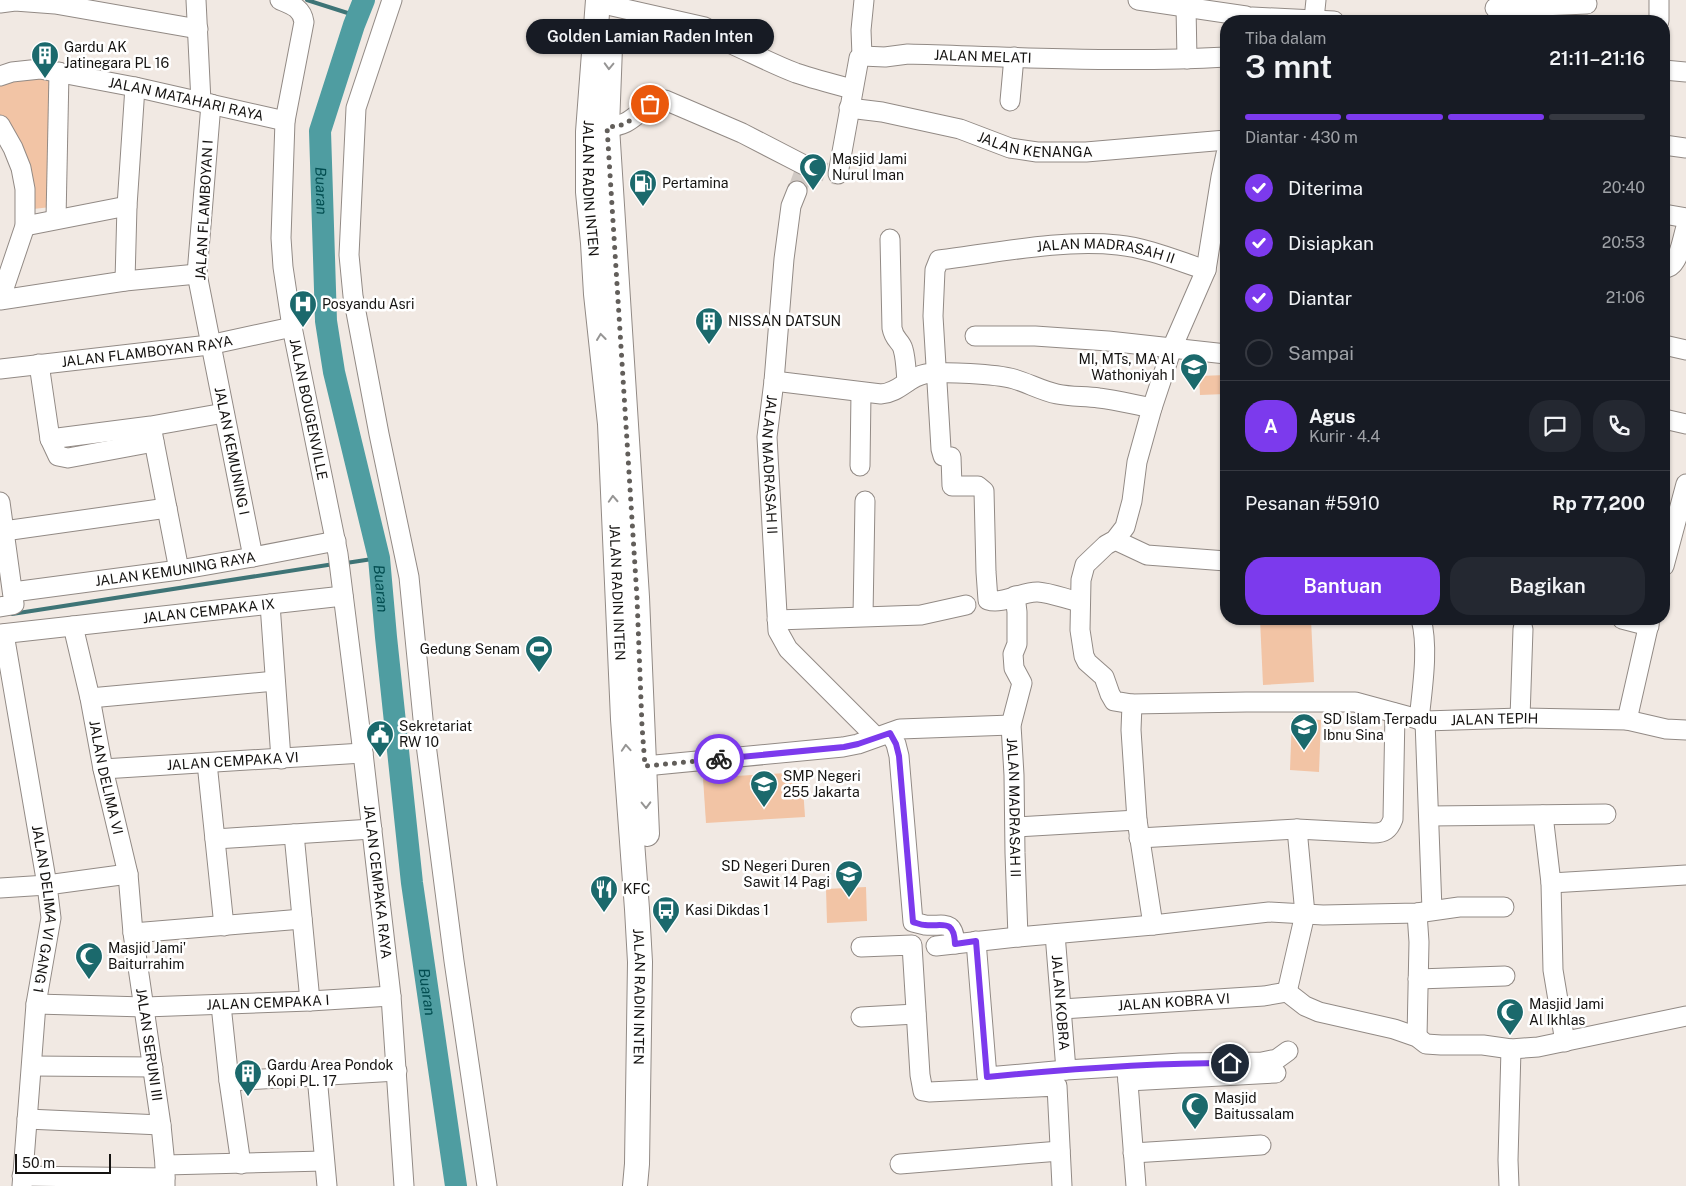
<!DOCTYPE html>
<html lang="id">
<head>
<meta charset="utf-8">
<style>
  :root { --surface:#171b24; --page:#242831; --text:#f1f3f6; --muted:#9ea1a6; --line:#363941; --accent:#7c3aed }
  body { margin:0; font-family:"Public Sans",sans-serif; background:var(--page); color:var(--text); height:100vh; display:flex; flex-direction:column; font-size:19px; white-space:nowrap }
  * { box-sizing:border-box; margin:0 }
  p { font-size:16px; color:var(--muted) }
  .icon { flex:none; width:28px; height:28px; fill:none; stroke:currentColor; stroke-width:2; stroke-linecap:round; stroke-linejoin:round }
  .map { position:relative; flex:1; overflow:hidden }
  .sheet { position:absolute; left:1220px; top:15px; width:450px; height:610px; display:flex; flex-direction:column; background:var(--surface); border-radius:20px; box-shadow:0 1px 4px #0004 }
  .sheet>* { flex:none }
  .scale { position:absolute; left:15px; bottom:12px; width:96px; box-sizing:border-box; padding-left:5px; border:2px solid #151311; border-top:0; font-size:14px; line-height:18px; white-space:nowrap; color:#151311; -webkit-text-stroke:4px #fff; paint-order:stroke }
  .pin { position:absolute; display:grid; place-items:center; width:42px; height:42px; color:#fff; margin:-21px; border:2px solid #fff; border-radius:50%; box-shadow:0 1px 5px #0007 }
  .courier { position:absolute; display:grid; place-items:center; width:50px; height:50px; margin:-25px; border:4px solid #7c3aed; border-radius:50%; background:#fff; color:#222; box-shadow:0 1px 6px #0007 }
  .bubble { position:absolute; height:35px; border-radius:18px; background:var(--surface); box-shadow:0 1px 4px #0004; font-size:16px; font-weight:600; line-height:35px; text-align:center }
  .headline em { font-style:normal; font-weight:600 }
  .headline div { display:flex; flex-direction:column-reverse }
  .headline { display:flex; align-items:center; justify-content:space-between; height:85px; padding:0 25px }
  h1 { font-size:32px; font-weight:600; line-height:38px }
  .bar { display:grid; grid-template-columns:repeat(4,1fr); gap:8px 5px; align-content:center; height:60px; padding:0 25px }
  .bar i { height:6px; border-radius:4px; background:var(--line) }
  .bar .on { background:var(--accent) }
  .bar p { grid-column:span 4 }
  .line { display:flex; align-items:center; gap:12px; padding:0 25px; border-top:1px solid var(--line) }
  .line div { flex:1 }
  .round { display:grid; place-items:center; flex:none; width:52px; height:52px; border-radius:20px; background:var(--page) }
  ol { padding:0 25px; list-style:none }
  li { display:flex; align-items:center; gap:15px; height:55px }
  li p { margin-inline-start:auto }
  li .icon { padding:5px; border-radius:50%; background:var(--accent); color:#fff; stroke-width:4 }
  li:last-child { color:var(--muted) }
  li i { width:28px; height:28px; border:2px solid var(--line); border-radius:50% }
  .cta { display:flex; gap:10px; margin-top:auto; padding:10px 25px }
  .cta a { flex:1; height:58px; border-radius:20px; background:var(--accent); color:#fff; font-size:20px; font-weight:600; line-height:58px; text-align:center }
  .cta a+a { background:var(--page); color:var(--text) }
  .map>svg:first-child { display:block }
</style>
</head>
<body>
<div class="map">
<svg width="1686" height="1186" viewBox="0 0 1686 1186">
  <rect width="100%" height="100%" fill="#f1e9e3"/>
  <g fill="#f2c4a5">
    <polygon points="53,75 51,207 33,209 34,185 0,118 0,83"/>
    <polygon points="1226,375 1226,394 1200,395 1199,376"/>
    <polygon points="1260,619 1311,619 1314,682 1263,685"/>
    <polygon points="1292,718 1321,720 1319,772 1290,770"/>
    <polygon points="802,772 805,817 706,823 703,778"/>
    <polygon points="866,887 867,921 827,923 826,889"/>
  </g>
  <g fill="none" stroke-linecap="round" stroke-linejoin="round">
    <g stroke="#3e7476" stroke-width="4">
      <polyline points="307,0 357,16"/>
      <polyline points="346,563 379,558"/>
      <polyline points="12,614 334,564"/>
    </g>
    <path stroke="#4f9da1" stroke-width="22" id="s1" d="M364,0L354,25L320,131L326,321L334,372L379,558L386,637L412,883L456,1186"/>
    <polyline stroke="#d0c9c4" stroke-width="19" stroke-dasharray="19 9" stroke-linecap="butt" points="797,191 806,166 835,175 838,174"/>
    <g stroke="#928a85" stroke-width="21">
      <g id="minor">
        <polyline points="196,0 201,102"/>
        <path id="s2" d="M280,0C292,5 302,8 304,22L285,121L281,238L283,267L292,327L338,554L363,753L391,996L404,1186"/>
        <polyline points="392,0 356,108 349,255 353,296 379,434 409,577 424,729 454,961 487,1186"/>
        <polyline points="1138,0 1246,16 1249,19 1252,17 1334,21"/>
        <polyline points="0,3 15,1 55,4 198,29"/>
        <polyline points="612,6 705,27"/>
        <polyline points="1186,7 1187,59"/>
        <polyline points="1495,8 1587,4"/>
        <polyline points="1314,19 1316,0"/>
        <polyline points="1659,21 1659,0"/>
        <path d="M710,35C739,46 767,62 796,73C814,79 833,84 852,89"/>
        <path id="s3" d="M862,56L885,57L908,54C1014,57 1121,63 1226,57"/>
        <polyline points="862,56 861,30 864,0"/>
        <polyline points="1664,70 1686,72"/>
        <path id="s4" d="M0,76L12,72L40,69L135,87L285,121"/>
        <polyline points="1010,101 1014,57"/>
        <path id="s5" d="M211,104L197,274L253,557"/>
        <path id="s6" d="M849,108L882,112L960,129L1010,148L1037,152H1086L1226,140"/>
        <polyline points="0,125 13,148 21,168 25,189 25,226 0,300 125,281 197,274"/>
        <path d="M607,127C637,126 637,105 665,100L742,133L806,166"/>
        <polyline points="1664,145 1686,148"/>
        <polyline points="838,174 859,58 862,56"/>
        <path id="s7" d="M797,191L791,206L784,259L774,381L767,437L778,631L788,649L876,737"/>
        <polyline points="1664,214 1686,218"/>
        <polyline points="56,219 59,72"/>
        <polyline points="25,226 127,206"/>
        <path d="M890,239L892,328C894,340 901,341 903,349C906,359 906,371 907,382"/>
        <path d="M1664,268C1679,268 1682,239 1686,227"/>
        <polyline points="125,281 127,206 135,87"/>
        <polyline points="975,336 1035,336 1108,341 1226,354"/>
        <polyline points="1664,345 1686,350"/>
        <polyline points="39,364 50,439 58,456 68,458 154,442"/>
        <path id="s8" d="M0,369L209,345L292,327"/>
        <path d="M774,381L881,394C899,393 908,377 925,374C944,371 996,374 1014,379C1028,383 1042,391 1057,394C1071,397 1085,396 1099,398C1117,400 1135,405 1152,408"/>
        <polyline points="1664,419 1686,424"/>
        <polyline points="152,431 179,570"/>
        <polyline points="50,439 151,426 224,413"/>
        <polyline points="860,466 861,393"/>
        <polyline points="0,502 14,604 12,605 0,607"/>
        <polyline points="4,531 167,508"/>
        <polyline points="1115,540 1147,555 1226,561"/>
        <polyline points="1664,566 1686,484"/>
        <path id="s9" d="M13,592L179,570L253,557L336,541"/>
        <path id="s10" d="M1015,596L1017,612V644L1013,654L1014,668L1022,683L1011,725L1014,775L1015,853L1018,937"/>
        <path id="s11" d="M1080,602C1066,599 1051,593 1038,592C1022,591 1003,605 988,600L986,572L984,491L978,486H952L951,457L943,456L941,449L933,316L935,270L939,260C998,253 1059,239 1118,245C1148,248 1178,261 1206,270"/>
        <polyline points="270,604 281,759"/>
        <polyline points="863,616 865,501"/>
        <polyline points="1622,619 1649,626"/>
        <polyline points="777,620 921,615 966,605"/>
        <path id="s12" d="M73,626L90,698L103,769L128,874L133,933L161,1125L165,1165V1186"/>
        <path id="s13" d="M0,634L343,596"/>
        <path id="s14" d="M4,634L47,885L51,918L36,1004L22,1186"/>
        <polyline points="90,698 275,681"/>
        <path id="s15" d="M1132,704L1246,702H1355L1425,721L1520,718L1627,720L1666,729L1686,730"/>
        <polyline points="1520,718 1523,629"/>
        <path d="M1419,720C1422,690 1429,648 1421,619"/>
        <polyline points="1627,720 1650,619"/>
        <polyline points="1425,721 1432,910"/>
        <path d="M890,733L896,744L899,756L913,922C917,923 921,924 925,925C942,927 954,918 955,944"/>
        <polyline points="207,763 224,926"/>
        <polyline points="645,766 843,747 858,744 900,729 1011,725"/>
        <path id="s16" d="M103,769L363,753"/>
        <polyline points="1543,815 1551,883 1553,970 1565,1042"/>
        <polyline points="1429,816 1606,814"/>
        <polyline points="1016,827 1137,820"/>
        <polyline points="294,834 310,1001"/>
        <path d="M1139,838L1297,829L1373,833C1384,833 1389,830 1393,819L1395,713"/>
        <polyline points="215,839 372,829"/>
        <polyline points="1551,883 1686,875"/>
        <polyline points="0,888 47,885 128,874"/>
        <polyline points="1153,925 1137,820 1131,730 1132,704 1114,701 1110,694 1104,677 1087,662 1084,656 1080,630 1081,580 1085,565 1106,545 1115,540 1125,527 1132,501 1137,462 1152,408 1172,348 1206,270 1221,177 1226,154"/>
        <polyline points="133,933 302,919"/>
        <path id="s17" d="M1055,934L1066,1070L1181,1063L1262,1062L1277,1059L1288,1051"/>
        <polyline points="976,941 987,1077 1066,1070"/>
        <polyline points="936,946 1018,937 1153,925 1269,912 1323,915 1417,913 1459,907 1504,907"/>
        <polyline points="861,947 912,945 920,1075 923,1091 929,1092 1057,1086 1062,1186"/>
        <polyline points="1418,979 1505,976"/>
        <polyline points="1287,992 1305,1006 1319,1012 1394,1029 1417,1037 1426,1044 1441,1045 1483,1045 1511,1049 1538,1047 1686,1016"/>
        <polyline points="1287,992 1305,914 1297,829"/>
        <path id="s18" d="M36,1004L145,1007L310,1001L391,996"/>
        <polyline points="221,1005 229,1081 241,1164"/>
        <path id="s19" d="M1062,1009L1264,996L1287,992"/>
        <polyline points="861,1017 916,1014"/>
        <polyline points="1417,1037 1419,942 1417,913"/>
        <polyline points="32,1066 153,1067"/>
        <polyline points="1127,1070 1136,1186"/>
        <polyline points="317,1076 327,1186"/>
        <polyline points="229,1081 397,1071"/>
        <polyline points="1128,1081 1276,1073"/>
        <polyline points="27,1119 161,1125"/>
        <polyline points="1133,1153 1261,1145"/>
        <polyline points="900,1164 1060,1151"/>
        <polyline points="165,1165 324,1161"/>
        <polyline points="22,1176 165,1178"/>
        <polyline points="1509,1186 1508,1160 1511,1049"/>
      </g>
    </g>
    <g stroke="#928a85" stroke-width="26">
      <g id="major">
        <path id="s20" d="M598,0L588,132V192L593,243L596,294L610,424L623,719L637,909L640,962L637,1164L635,1186"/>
        <polyline points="610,47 607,127 637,597 647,834"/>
      </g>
    </g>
    <use href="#minor" stroke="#fff" stroke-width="19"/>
    <use href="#major" stroke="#fff" stroke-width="24"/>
  </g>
  <defs><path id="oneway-chevron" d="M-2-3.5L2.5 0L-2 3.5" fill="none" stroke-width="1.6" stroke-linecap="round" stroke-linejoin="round" transform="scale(1.25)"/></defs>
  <g stroke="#969594">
    <use href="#oneway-chevron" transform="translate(609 66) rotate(92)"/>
    <use href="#oneway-chevron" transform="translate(601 337) rotate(-97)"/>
    <use href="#oneway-chevron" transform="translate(613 499) rotate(-93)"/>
    <use href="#oneway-chevron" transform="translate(626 748) rotate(-94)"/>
    <use href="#oneway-chevron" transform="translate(646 805) rotate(89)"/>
  </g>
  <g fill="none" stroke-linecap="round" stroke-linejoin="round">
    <path stroke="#625e5a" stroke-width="5" stroke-dasharray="0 9" d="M650,104C631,115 634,126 607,127L637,598L642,726L645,766L719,759"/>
    <path stroke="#7c3aed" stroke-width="6" d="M719,759L844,747L858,744L890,733L896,744L899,756L913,922C917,923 921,925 925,925C942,927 954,918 955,944L976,941L987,1077C1068,1069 1149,1063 1230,1063"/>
  </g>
  <defs>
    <g id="building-pin" transform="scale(1.4375)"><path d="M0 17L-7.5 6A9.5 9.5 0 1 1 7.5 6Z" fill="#1b696c" stroke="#fff"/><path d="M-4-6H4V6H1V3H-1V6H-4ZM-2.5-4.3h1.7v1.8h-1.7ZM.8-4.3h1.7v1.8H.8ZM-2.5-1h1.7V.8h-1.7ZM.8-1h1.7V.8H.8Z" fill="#fff"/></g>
    <g id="mosque-pin" transform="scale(1.4375)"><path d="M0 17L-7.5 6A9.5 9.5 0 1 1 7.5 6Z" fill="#1b696c" stroke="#fff"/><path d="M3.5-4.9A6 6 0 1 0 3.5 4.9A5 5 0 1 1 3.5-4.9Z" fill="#fff"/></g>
    <g id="fuel-pin" transform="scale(1.4375)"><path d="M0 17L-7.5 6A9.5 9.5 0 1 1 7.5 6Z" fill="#1b696c" stroke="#fff"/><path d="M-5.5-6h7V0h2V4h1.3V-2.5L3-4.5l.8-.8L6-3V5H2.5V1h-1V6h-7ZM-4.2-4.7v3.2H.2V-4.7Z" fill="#fff"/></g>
    <g id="hospital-pin" transform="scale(1.4375)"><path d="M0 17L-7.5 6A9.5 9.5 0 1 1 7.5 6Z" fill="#1b696c" stroke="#fff"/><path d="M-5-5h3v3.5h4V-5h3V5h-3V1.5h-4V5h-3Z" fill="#fff"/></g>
    <g id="school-pin" transform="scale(1.4375)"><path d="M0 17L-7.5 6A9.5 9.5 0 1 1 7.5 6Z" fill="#1b696c" stroke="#fff"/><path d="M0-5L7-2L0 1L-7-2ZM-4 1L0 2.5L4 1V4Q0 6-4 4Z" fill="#fff"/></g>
    <g id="stadium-pin" transform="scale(1.4375)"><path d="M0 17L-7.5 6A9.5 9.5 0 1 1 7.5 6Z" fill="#1b696c" stroke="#fff"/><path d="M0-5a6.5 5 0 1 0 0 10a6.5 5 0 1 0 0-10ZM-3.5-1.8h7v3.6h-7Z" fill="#fff"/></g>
    <g id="civic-pin" transform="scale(1.4375)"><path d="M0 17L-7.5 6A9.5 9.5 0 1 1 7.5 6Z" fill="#1b696c" stroke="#fff"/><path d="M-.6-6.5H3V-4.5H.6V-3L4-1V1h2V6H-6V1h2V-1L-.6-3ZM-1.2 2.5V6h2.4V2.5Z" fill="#fff"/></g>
    <g id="restaurant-pin" transform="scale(1.4375)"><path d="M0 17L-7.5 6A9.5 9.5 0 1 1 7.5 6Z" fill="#1b696c" stroke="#fff"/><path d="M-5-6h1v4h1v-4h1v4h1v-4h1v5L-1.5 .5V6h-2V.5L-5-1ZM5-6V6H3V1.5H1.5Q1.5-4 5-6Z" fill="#fff"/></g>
    <g id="bus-pin" transform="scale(1.4375)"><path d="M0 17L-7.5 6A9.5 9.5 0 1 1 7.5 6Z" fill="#1b696c" stroke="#fff"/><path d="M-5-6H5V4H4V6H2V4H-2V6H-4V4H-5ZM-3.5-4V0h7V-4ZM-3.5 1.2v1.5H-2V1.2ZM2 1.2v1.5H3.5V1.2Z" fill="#fff"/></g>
  </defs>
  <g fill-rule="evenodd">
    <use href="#building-pin" x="45" y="55"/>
    <use href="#mosque-pin" x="813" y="167"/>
    <use href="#fuel-pin" x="643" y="183"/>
    <use href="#hospital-pin" x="303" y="304"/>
    <use href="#building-pin" x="709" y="321"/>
    <use href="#school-pin" x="1194" y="367"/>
    <use href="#stadium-pin" x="539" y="649"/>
    <use href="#school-pin" x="1304" y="727"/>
    <use href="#civic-pin" x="380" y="734"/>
    <use href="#school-pin" x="764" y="784"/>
    <use href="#school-pin" x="849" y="874"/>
    <use href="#restaurant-pin" x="604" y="889"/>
    <use href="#bus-pin" x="666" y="910"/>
    <use href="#mosque-pin" x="89" y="956"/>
    <use href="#mosque-pin" x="1510" y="1012"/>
    <use href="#building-pin" x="248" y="1073"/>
    <use href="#mosque-pin" x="1195" y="1106"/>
  </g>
  <g text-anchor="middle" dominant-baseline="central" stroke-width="5" stroke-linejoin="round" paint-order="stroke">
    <g font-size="14" fill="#151311" stroke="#fff" text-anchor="start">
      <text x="64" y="47">Gardu AK<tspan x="64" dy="16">Jatinegara PL 16</tspan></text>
      <text x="832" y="159">Masjid Jami<tspan x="832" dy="16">Nurul Iman</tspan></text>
      <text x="662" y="183">Pertamina</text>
      <text x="322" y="304">Posyandu Asri</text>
      <text x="728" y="321">NISSAN DATSUN</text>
      <text x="1175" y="359" text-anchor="end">MI, MTs, MA Al<tspan x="1175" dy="16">Wathoniyah I</tspan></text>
      <text x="520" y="649" text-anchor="end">Gedung Senam</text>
      <text x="1323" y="719">SD Islam Terpadu<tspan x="1323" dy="16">Ibnu Sina</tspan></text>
      <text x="399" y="726">Sekretariat<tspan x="399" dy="16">RW 10</tspan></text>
      <text x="783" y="776">SMP Negeri<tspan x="783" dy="16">255 Jakarta</tspan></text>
      <text x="830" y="866" text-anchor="end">SD Negeri Duren<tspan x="830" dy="16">Sawit 14 Pagi</tspan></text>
      <text x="623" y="889">KFC</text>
      <text x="685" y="910">Kasi Dikdas 1</text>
      <text x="108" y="948">Masjid Jami'<tspan x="108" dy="16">Baiturrahim</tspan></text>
      <text x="1529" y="1004">Masjid Jami<tspan x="1529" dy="16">Al Ikhlas</tspan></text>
      <text x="267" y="1065">Gardu Area Pondok<tspan x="267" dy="16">Kopi PL. 17</tspan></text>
      <text x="1214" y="1098">Masjid<tspan x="1214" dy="16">Baitussalam</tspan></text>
    </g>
    <g font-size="14" fill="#151311" stroke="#fff">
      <text stroke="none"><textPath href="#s3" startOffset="121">JALAN MELATI</textPath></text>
      <text stroke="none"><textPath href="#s4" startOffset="190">JALAN MATAHARI RAYA</textPath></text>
      <text stroke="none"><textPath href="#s6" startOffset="191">JALAN KENANGA</textPath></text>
      <text stroke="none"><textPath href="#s20" startOffset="189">JALAN RADIN INTEN</textPath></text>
      <text transform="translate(204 210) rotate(-87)">JALAN FLAMBOYAN I</text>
      <text stroke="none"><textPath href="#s11" startOffset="640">JALAN MADRASAH II</textPath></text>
      <text stroke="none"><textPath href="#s8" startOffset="148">JALAN FLAMBOYAN RAYA</textPath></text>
      <text stroke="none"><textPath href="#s2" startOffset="426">JALAN BOUGENVILLE</textPath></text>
      <text stroke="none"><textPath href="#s5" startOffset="351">JALAN KEMUNING I</textPath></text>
      <text stroke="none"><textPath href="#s7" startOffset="276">JALAN MADRASAH II</textPath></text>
      <text stroke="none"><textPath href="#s9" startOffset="164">JALAN KEMUNING RAYA</textPath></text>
      <text stroke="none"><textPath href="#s20" startOffset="594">JALAN RADIN INTEN</textPath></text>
      <text stroke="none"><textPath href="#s13" startOffset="210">JALAN CEMPAKA IX</textPath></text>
      <text stroke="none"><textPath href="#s15" startOffset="365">JALAN TEPIH</textPath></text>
      <text stroke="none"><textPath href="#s16" startOffset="130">JALAN CEMPAKA VI</textPath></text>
      <text stroke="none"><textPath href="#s12" startOffset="155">JALAN DELIMA VI</textPath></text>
      <text stroke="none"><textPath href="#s10" startOffset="216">JALAN MADRASAH II</textPath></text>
      <text stroke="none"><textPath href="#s2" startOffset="904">JALAN CEMPAKA RAYA</textPath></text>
      <text stroke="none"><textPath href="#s14" startOffset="279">JALAN DELIMA VI GANG 1</textPath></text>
      <text stroke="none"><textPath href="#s20" startOffset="999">JALAN RADIN INTEN</textPath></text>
      <text stroke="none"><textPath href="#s19" startOffset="112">JALAN KOBRA VI</textPath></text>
      <text stroke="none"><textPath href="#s18" startOffset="232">JALAN CEMPAKA I</textPath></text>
      <text stroke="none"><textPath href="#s17" startOffset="69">JALAN KOBRA</textPath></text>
      <text stroke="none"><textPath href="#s12" startOffset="426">JALAN SERUNI III</textPath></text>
    </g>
    <g font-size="15" font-style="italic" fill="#024d50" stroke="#fff">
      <text stroke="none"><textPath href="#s1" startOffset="198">Buaran</textPath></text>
      <text stroke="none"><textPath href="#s1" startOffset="602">Buaran</textPath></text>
      <text stroke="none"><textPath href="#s1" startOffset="1008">Buaran</textPath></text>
    </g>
  </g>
</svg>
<div class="scale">50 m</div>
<div class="pin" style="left:650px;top:104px;background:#ea580c"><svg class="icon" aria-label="bag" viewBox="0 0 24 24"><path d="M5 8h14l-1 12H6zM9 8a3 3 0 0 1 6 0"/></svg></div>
<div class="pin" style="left:1230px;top:1063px;background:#1f2937"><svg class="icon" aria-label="home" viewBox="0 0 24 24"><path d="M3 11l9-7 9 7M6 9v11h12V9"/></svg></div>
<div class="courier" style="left:719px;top:759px"><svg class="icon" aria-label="bike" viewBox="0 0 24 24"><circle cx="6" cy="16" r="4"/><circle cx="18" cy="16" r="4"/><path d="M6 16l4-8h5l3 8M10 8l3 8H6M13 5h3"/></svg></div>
<div class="bubble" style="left:526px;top:19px;width:248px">Golden Lamian Raden Inten</div>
<section class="sheet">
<div class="headline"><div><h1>3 mnt</h1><p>Tiba dalam</p></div><em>21:11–21:16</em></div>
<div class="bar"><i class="on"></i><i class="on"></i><i class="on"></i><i></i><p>Diantar · 430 m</p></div>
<ol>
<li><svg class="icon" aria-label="check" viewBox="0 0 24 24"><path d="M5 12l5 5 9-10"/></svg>Diterima<p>20:40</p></li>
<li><svg class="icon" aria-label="check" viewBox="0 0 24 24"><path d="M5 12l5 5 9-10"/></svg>Disiapkan<p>20:53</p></li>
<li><svg class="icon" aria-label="check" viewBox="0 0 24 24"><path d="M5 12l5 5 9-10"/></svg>Diantar<p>21:06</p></li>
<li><i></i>Sampai</li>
</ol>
<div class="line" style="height:90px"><b class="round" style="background:var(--accent);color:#fff">A</b><div><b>Agus</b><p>Kurir · 4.4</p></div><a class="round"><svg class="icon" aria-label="chat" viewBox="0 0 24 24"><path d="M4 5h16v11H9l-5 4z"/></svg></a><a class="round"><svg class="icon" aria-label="phone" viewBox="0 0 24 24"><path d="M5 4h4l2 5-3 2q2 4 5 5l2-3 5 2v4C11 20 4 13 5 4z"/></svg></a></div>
<div class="line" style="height:65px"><div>Pesanan #5910</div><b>Rp 77,200</b></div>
<div class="cta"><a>Bantuan</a><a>Bagikan</a></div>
</section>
</div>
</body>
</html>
